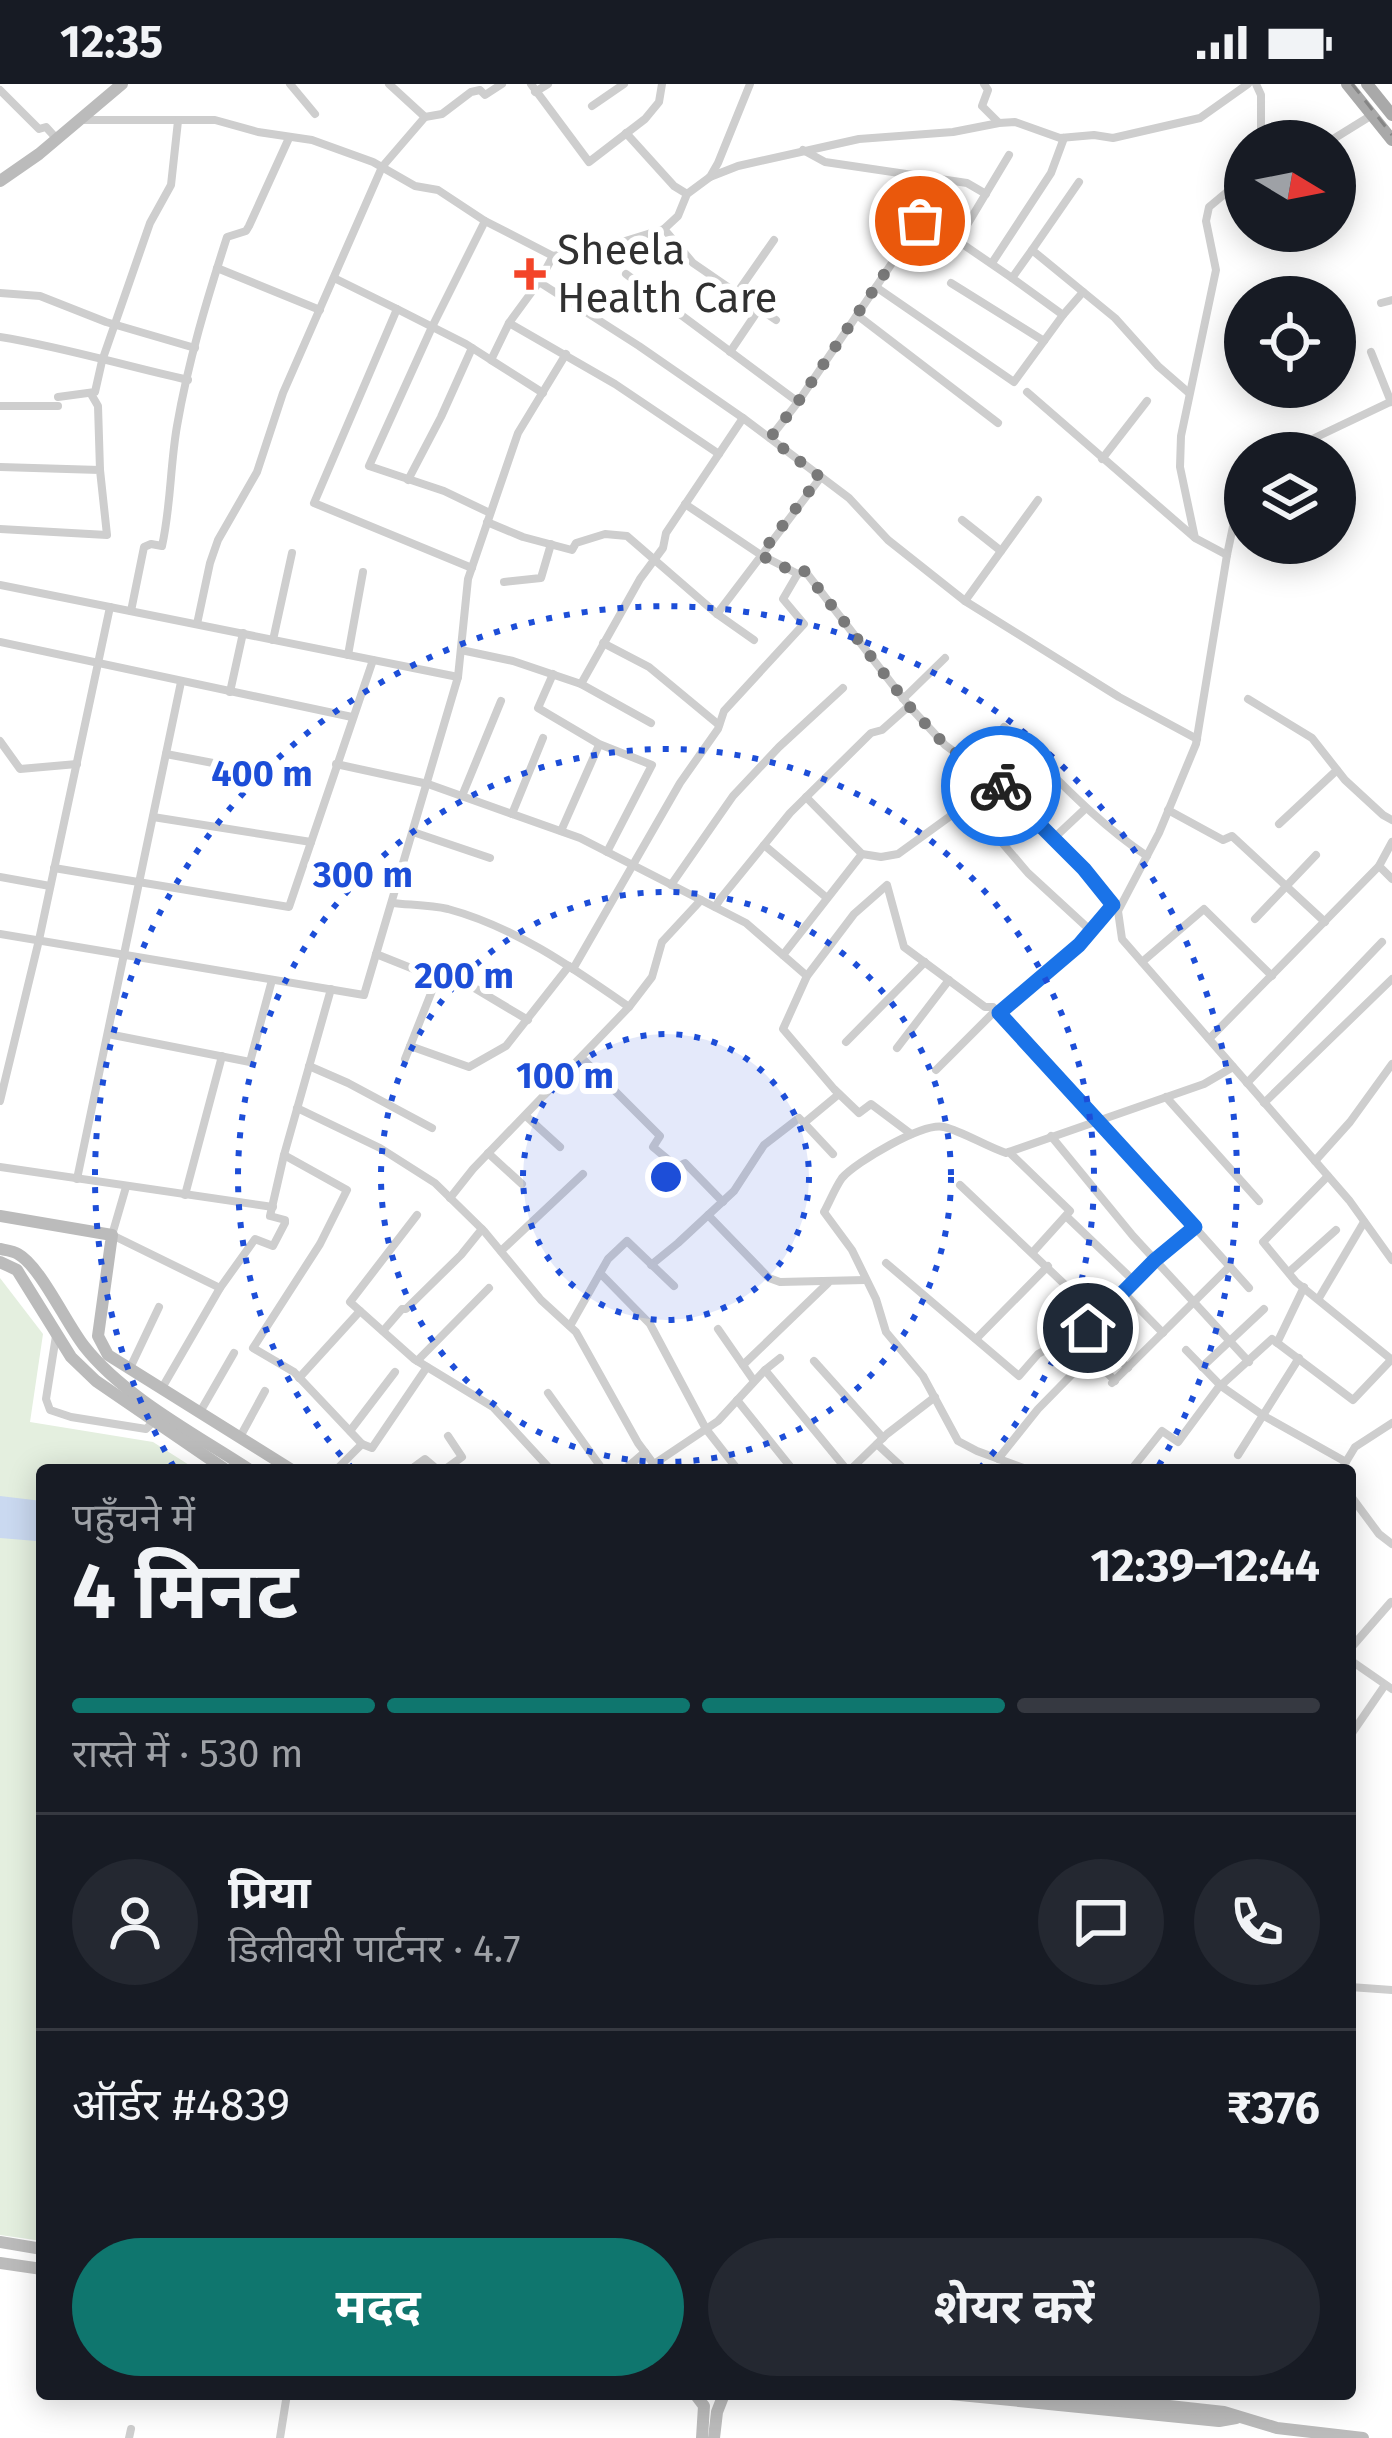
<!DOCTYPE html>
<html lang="hi">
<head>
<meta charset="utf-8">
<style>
  :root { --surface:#171b24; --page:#242831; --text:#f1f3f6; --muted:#9ea1a6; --line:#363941; --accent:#0f766e }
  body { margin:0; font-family:"Fira Sans","Noto Sans Devanagari",sans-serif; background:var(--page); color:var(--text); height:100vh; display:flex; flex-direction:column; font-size:45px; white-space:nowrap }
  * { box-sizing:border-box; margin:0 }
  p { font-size:39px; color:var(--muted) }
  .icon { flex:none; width:66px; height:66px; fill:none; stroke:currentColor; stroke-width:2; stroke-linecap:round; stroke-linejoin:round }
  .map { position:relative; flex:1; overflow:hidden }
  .side { position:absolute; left:36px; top:1380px; width:1320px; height:936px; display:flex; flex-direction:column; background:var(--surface); border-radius:12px; box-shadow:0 6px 30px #0003 }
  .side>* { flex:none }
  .needle { width:78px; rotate:100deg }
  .controls { position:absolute; left:1224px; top:36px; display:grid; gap:24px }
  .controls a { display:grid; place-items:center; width:132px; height:132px; border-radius:50%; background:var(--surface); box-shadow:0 6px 30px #0003; font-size:60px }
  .pin { position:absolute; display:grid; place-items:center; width:102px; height:102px; color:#fff; margin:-51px; border:6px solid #fff; border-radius:50%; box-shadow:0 3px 12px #0007 }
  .courier { position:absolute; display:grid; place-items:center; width:120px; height:120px; margin:-60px; border:9px solid #1a73e8; border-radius:50%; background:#fff; color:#222; box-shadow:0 3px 15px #0007 }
  .head em { font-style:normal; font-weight:700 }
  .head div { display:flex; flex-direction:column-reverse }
  .head { display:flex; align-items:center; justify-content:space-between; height:204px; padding:0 36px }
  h1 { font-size:78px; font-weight:700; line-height:90px }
  .bar { display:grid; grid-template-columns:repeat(4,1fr); gap:18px 12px; align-content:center; height:144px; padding:0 36px }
  .bar i { height:15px; border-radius:9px; background:var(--line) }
  .bar .active { background:var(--accent) }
  .bar p { grid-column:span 4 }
  .line { display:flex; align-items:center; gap:30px; padding:0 36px; border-top:3px solid var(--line) }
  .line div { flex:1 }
  .round { display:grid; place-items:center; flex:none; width:126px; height:126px; border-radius:63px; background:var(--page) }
  .cta { display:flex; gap:24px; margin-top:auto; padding:24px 36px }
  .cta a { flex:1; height:138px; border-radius:72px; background:var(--accent); color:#fff; font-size:48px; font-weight:700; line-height:138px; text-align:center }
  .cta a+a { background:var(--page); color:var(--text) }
  .status { display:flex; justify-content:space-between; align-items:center; height:84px; padding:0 60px; background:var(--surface); direction:ltr }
  .status svg { height:33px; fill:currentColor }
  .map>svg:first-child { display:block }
</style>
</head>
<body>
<div class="status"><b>12:35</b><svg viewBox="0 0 49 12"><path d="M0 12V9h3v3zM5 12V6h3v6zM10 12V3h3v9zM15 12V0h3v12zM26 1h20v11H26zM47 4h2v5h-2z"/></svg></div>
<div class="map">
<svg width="1392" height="2354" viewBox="0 0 1392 2354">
  <rect width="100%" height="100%" fill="#fff"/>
  <polygon fill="#e4efdf" points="0,1194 43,1250 30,1338 153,1358 197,1386 42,1386 42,2157 0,2151"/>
  <polygon fill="#cad9f0" points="0,1412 42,1417 36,1457 0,1454"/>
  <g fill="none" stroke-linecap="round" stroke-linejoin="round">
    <g stroke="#cecece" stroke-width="8">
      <polyline points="290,0 315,30"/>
      <polyline points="389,0 425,33"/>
      <polyline points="531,0 589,78 645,35 659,18 662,0"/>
      <polyline points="984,0 988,6 982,22 998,38"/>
      <polyline points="1256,0 1261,11 1261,57"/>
      <polyline points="0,6 39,45 46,43 56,54"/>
      <polyline points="535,8 548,0"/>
      <polyline points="592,22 624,0"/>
      <polyline points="82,36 215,36 258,48 312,56 373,78 415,102 438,106 485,137 553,172"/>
      <polyline points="626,49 674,102 687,110"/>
      <polyline points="1330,57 1372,31"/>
      <polyline points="803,66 825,78 967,99 986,110"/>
      <polyline points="710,93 738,82 859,55 953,48 999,39 1015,38 1060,54 1094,51 1113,54 1200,34 1248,0"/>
      <polyline points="485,137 432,243 369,382 444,407 490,429"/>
      <polyline points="664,145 693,179 776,236"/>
      <polyline points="958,156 1009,71"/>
      <polyline points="1032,166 1079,98"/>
      <polyline points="992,179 1051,89 1064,54"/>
      <polyline points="217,184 320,226"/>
      <polyline points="626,190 798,318 876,203 1014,298 1063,231 1012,194 1032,166 1115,234 1158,282 1189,309"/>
      <polyline points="334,194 397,225"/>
      <polyline points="539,198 639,262 743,334 849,414 888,456 965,517 1119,613 1197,655"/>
      <polyline points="951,199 1044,257"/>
      <polyline points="876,203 920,137 945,148 1012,194"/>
      <polyline points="0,209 40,212 106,238 195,264"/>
      <polyline points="737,209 774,156"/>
      <polyline points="1381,219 1392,216"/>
      <polyline points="857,231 998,339"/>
      <polyline points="1063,231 1083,208"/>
      <polyline points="509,239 615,300 719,370"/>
      <path d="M0,253C63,263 125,282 188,296"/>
      <polyline points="730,268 759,225"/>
      <polyline points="1371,268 1391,318"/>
      <polyline points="1027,308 1194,453"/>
      <polyline points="543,309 491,276 509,239 539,198 553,172 609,162 664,145 678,132 687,110 710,93 718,79 750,0"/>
      <polyline points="91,310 98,322 100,386"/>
      <polyline points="58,313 95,308 102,277 150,139 171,101 178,37"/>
      <polyline points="0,322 58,322"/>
      <polyline points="770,354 798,318"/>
      <polyline points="1283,369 1392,317"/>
      <polyline points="1102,375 1147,317"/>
      <polyline points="0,383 100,386 107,451 0,445"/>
      <polyline points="408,396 441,333 472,264"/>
      <polyline points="685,420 761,471 798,490 805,487 909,622 945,661 1011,709 1084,785 1118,827 1122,855 1349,1116 1392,1176"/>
      <polyline points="962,436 1001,467"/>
      <polyline points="487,438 523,453 572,466 576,459 605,450 627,452 717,530 754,556"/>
      <polyline points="1227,471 1195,454 1180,383 1181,352 1216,186 1206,137 1209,123 1245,93"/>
      <polyline points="472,484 314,419 397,225 466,260 491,276"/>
      <polyline points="504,498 541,494 551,460"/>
      <polyline points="0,501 458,593"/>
      <polyline points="965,517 1038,416"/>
      <path d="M131,527L144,463L151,460L162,462C171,422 170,382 177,342C188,278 207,215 227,153L246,147L249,142L289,54"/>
      <polyline points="717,530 821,393"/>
      <polyline points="197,540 210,479 218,456 257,388 283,309 382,83 425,33 442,30 471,8 480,6 485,11 502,0"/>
      <polyline points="273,556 292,469"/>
      <polyline points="0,558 352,633"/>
      <polyline points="603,559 649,583 719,641"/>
      <polyline points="461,566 513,577 581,600 651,639"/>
      <polyline points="348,571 363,488"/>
      <polyline points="553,590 538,624 599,660 652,681 607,768"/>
      <polyline points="581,600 640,495 663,464 666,449 743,334"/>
      <polyline points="230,608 243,549"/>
      <polyline points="903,615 945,574"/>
      <polyline points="1248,615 1312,654 1345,696 1383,731 1392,736"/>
      <path d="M1004,643C1050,687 1093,736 1147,772"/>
      <polyline points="0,657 20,685 77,680"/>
      <polyline points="166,670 213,679"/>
      <polyline points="336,680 428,700 580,754 746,839 807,892"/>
      <polyline points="462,712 501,617"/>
      <polyline points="806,713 862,770"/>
      <polyline points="968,719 1028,789 1090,846"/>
      <polyline points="1168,726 1223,756 1232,752 1325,838"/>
      <polyline points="512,730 543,654"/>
      <polyline points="153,733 311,758"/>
      <polyline points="1279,740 1337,686"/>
      <polyline points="561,747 599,661"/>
      <polyline points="413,748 490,774"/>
      <polyline points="1054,754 1086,724"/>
      <polyline points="764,761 827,814"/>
      <polyline points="1379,782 1392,795"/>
      <polyline points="54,784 289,823 373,576"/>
      <polyline points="0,793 50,802"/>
      <polyline points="671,801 733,712 779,663 843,604"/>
      <path d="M392,819C410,821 430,821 448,825C515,843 573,884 629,923"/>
      <polyline points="715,823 721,814 790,729 871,649 882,646 909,622"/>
      <polyline points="1118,827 1159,749 1196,660 1227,471 1239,414 1245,406"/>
      <polyline points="1255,835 1316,771"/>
      <polyline points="0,850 364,911 458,593 468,495 518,349 566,270"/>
      <polyline points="376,870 436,894"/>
      <polyline points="783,871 862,770 881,773 898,770 996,699"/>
      <polyline points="1142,878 1204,825 1272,892"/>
      <polyline points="573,885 680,699 718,645 724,627 804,540 783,515 797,491"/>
      <polyline points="999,929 1079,861 1113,821"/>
      <polyline points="108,950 250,978 272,896"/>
      <polyline points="1209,955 1379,782 1392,758"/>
      <polyline points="846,958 925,878"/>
      <polyline points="410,962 469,983 506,962 569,882"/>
      <polyline points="897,964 949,896"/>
      <polyline points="582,974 660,1052 653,1063 677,1083 685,1079 723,1118"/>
      <polyline points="405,975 441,884 528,936"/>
      <polyline points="309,982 348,999 432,1044"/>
      <polyline points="936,986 996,926"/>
      <polyline points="1247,999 1382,858"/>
      <polyline points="1166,1013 1259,1117"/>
      <polyline points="0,1017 39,856 110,523"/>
      <polyline points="1264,1019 1392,895"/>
      <polyline points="297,1024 380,1064 435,1099 484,1147 541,1216 576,1248 638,1359 658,1386"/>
      <polyline points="526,1032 560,1063"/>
      <polyline points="804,1039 833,1070"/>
      <polyline points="911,1050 871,1020 859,1029 834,1005 783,945 807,892 854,830 887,801 904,863 985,923 993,923 1099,1036 1249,1204"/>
      <polyline points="1051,1052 1133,1152 1249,1278"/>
      <polyline points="1009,1068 1070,1127 1033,1168"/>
      <polyline points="488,1069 522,1100"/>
      <polyline points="284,1071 347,1106 320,1160 253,1264 294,1288 362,1360"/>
      <polyline points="1315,1077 1350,1038 1392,980"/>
      <polyline points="0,1083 273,1123"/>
      <polyline points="1328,1092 1263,1158 1296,1198 1392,1276"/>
      <polyline points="77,1095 181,598"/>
      <polyline points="960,1101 1099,1233"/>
      <polyline points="126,1103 112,1151 220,1204"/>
      <polyline points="185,1111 222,972"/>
      <polyline points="450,1114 473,1085 629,923 652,893 662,858 701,816"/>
      <polyline points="417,1131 350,1218 414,1275 493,1323 551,1386"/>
      <polyline points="708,1131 769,1194 780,1198 865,1196"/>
      <polyline points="1066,1132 1134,1197"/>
      <polyline points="501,1167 583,1090"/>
      <polyline points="886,1179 1019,1292 1038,1270 1088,1243 1155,1176 1195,1143"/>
      <polyline points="651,1181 678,1159 734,1107 764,1061 799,1034 804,1039 839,1010"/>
      <polyline points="1289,1188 1336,1146"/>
      <polyline points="600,1189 650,1240 706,1345 738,1386"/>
      <polyline points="1123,1208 1163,1249"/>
      <polyline points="1319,1214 1364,1138"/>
      <polyline points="570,1242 608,1175 627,1157 674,1202"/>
      <polyline points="718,1245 754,1297"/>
      <polyline points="383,1247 402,1225 406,1225 461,1171 482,1145"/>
      <polyline points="56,1252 46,1315 50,1326 71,1333 146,1345 153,1338"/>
      <polyline points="976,1255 1048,1182"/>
      <polyline points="1277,1259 1304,1203"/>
      <polyline points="1110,1266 1128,1284"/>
      <polyline points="1186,1266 1221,1302 1264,1332 1346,1378"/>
      <polyline points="417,1277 489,1204"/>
      <polyline points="814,1277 883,1354"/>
      <polyline points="1098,1279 1115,1297"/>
      <polyline points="743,1281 828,1199"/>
      <polyline points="1202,1283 1264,1225"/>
      <polyline points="130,1284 159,1223"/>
      <polyline points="765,1286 847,1386"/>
      <polyline points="299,1294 360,1227"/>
      <polyline points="1112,1299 1230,1182"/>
      <polyline points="162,1304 220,1204 255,1155 273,1162 285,1139 285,1136 270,1132 284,1071 331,905"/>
      <polyline points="548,1309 603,1386"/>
      <polyline points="737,1316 793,1386"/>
      <polyline points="200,1328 234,1269"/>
      <polyline points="350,1347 395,1288"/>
      <polyline points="240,1353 265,1307"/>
      <polyline points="877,1360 905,1386"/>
      <polyline points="1238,1371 1299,1274"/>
      <polyline points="998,1375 1038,1325 1090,1272 1098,1279 1110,1266 1088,1243"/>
      <polyline points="654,1380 718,1337 765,1286 780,1274"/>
      <polyline points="336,1386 362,1360 372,1364 427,1283"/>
      <polyline points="410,1386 425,1375 438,1386"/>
      <polyline points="444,1386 462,1373 448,1352"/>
      <polyline points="624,1386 645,1368"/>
      <polyline points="850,1386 887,1350 935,1313"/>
      <path d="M1029,1386L977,1367L958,1357L923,1292L886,1248L876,1215L852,1166L824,1128C830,1117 835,1104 842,1094C856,1078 923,1038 944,1043C964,1048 985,1062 1006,1069L1204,1000L1233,983"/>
      <polyline points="1131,1386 1162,1347 1178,1358 1218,1304 1272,1255 1353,1316 1392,1275"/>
      <polyline points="1341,1386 1355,1363 1392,1339"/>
      <polyline points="1350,1411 1379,1450 1392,1460"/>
      <polyline points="1350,1565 1391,1518"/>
      <polyline points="1350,1576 1392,1605"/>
      <polyline points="1350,1652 1385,1601"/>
      <polyline points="1350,1903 1392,1906"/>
      <polyline points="129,2354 131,2345"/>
      <polyline points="280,2354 287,2310"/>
    </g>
    <g stroke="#bbb" stroke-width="12">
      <polyline points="0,97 39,70 122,0"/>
      <polyline points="0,1132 112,1151 98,1252 108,1271 292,1386"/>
      <path d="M0,1165C5,1166 14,1167 18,1170C40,1182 66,1239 84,1262C124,1313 195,1350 250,1386"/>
      <polyline points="0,1178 17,1186 71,1273 96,1297 226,1386"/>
      <polyline points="0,2158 42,2165"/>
      <polyline points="0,2179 42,2185"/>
      <polyline points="695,2310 704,2322 702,2354"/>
      <polyline points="950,2310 1219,2337 1236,2334"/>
      <polyline points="1060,2310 1224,2328 1277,2344 1363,2354"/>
      <polyline points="714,2354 717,2328 724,2310"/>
    </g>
    <g stroke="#a9a9a9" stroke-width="12">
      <polyline points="1347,0 1392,56"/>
      <polyline points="1367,0 1392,31"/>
    </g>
    <polyline stroke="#868686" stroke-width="3" stroke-dasharray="12 9" stroke-linecap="butt" points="1352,0 1392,51"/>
  </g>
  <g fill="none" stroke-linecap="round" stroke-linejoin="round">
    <polyline stroke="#797979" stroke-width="12" stroke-dasharray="0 21.6" points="920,137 798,318 770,354 820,393 760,471 798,490 805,487 909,622 945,661 1001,702"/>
    <polyline stroke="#1a73e8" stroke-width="15" points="1001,702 1084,785 1113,821 1079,861 999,929 1195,1143 1155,1176 1088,1244"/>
  </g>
  <circle cx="666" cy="1093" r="143" fill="#1d4ed8" fill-opacity=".12"/>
  <g fill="none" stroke="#1d4ed8" stroke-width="6" stroke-dasharray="6 12">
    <circle cx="666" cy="1093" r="143"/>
    <circle cx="666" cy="1093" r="285"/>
    <path d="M353 1385A428 428 0 1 1 979 1385"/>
    <path d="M174 1383A571 571 0 1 1 1158 1383"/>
  </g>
  <path fill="#f34428" stroke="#fff" stroke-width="4.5" d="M524 172h12v12h12v12h-12v12h-12v-12h-12v-12h12z"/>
  <g text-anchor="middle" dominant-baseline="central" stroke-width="12" stroke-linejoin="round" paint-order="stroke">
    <g font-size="42" fill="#313131" stroke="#fff" text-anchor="start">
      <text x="557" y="166">Sheela<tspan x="557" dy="48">Health Care</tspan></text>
    </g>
  </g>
  <circle cx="666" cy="1093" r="18" fill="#1d4ed8" stroke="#fff" stroke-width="6"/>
  <g font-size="36" text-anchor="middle" font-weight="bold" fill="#1d4ed8" stroke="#fff" stroke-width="12" stroke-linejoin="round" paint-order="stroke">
    <text x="262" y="702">400 m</text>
    <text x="363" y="803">300 m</text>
    <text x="464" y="904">200 m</text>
    <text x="565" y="1004">100 m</text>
  </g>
</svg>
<div class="controls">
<a><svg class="needle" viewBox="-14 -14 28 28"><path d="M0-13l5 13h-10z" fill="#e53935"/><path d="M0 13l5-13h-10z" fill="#9ea1a6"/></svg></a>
<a><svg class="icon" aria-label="locate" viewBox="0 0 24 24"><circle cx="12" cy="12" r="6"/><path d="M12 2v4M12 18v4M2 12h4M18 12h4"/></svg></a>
<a><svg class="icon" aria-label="layers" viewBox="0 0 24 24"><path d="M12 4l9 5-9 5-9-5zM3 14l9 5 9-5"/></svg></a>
</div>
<div class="pin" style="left:920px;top:137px;background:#ea580c"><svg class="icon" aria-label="bag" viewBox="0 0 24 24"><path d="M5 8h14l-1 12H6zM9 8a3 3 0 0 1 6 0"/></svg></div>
<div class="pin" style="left:1088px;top:1244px;background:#1f2937"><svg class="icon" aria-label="home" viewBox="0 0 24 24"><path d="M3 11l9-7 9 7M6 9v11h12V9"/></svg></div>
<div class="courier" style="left:1001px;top:702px"><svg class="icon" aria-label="bike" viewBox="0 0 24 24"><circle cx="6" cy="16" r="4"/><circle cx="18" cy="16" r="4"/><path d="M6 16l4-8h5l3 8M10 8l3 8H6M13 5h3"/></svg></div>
<section class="side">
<div class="head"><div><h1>4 मिनट</h1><p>पहुँचने में</p></div><em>12:39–12:44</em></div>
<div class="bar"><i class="active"></i><i class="active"></i><i class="active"></i><i></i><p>रास्ते में · 530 m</p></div>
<div class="line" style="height:216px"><a class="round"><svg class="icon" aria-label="person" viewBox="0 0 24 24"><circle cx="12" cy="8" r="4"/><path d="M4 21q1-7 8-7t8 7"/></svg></a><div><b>प्रिया</b><p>डिलीवरी पार्टनर · 4.7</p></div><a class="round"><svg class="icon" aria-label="chat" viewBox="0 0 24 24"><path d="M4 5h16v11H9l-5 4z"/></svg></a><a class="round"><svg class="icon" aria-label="phone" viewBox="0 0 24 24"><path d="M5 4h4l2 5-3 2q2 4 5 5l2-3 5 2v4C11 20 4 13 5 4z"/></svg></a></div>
<div class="line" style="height:156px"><div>ऑर्डर #4839</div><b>₹376</b></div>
<div class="cta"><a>मदद</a><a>शेयर करें</a></div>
</section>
</div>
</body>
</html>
